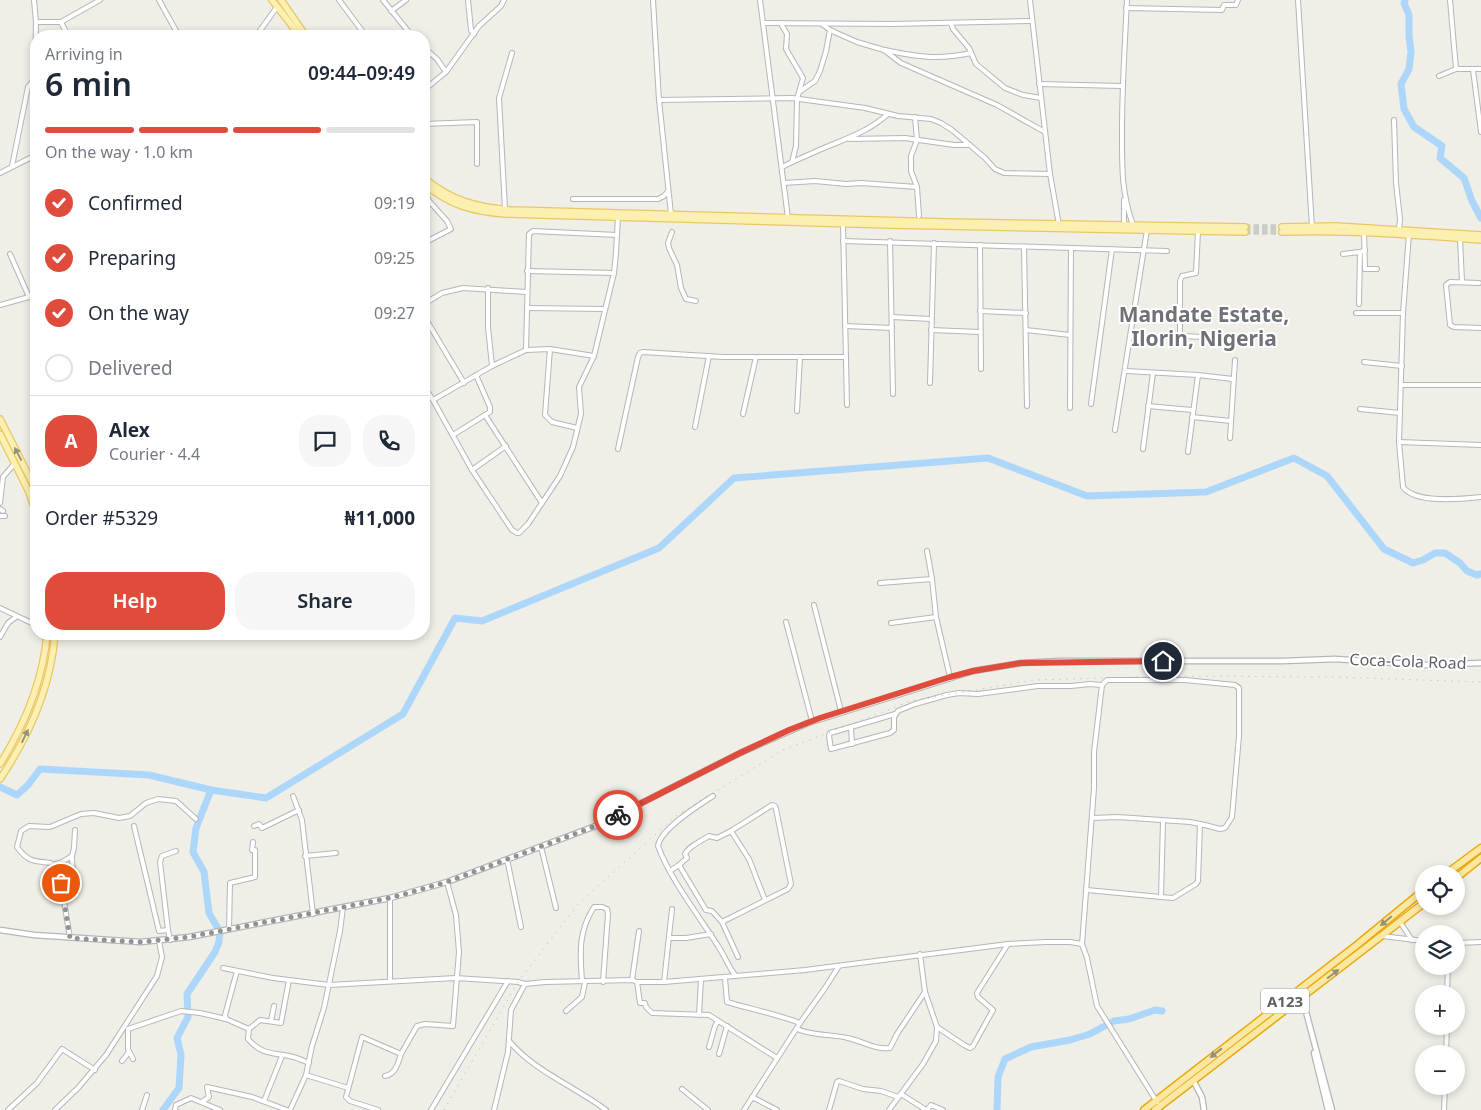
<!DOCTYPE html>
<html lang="en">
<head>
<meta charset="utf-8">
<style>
  :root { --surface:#fff; --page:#f6f6f7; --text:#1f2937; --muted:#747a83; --line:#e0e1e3; --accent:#e04c3c }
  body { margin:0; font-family:"Noto Sans",sans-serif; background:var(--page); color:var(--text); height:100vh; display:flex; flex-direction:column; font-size:19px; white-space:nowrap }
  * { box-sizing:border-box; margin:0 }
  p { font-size:16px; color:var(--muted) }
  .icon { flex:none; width:28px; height:28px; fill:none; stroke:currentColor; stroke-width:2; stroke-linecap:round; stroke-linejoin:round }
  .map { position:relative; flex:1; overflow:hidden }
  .panel { position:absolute; left:30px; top:30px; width:400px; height:610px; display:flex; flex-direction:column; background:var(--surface); border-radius:20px; box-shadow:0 2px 8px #0003 }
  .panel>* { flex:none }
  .controls { position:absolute; left:1415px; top:865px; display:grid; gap:10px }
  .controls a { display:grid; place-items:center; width:50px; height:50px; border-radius:50%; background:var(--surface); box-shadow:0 2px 8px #0003; font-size:25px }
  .pin { position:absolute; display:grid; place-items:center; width:42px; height:42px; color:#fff; margin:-21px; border:2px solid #fff; border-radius:50%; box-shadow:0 1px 5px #0007 }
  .courier { position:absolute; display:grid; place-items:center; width:50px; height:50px; margin:-25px; border:4px solid #e04c3c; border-radius:50%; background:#fff; color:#222; box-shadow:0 1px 6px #0007 }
  .overview em { font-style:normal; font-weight:600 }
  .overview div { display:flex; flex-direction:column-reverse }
  .overview { display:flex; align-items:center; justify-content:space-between; height:85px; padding:0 15px }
  h1 { font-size:32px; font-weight:600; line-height:38px }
  .bar { display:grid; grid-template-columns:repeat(4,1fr); gap:8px 5px; align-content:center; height:60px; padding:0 15px }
  .bar i { height:6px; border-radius:4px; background:var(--line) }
  .bar .selected { background:var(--accent) }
  .bar p { grid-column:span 4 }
  .line { display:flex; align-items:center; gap:12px; padding:0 15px; border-top:1px solid var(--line) }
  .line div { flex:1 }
  .round { display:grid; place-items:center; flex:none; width:52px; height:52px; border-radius:20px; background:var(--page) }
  ol { padding:0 15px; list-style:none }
  li { display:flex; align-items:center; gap:15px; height:55px }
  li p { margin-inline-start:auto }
  li .icon { padding:5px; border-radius:50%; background:var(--accent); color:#fff; stroke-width:4 }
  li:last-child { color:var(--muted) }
  li i { width:28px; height:28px; border:2px solid var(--line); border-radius:50% }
  .primary-button { display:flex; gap:10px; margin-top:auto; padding:10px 15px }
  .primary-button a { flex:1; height:58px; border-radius:20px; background:var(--accent); color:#fff; font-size:20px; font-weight:600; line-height:58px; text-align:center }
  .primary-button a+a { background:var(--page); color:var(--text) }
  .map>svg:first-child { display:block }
</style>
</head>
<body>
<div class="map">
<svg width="1481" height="1110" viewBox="0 0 1481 1110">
  <rect width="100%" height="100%" fill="#efeee7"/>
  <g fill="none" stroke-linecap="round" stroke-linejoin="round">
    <g stroke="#acd7fa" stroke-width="7">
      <polyline points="1405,0 1404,3 1409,15 1409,36 1411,52 1409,69 1401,84 1404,109 1414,127 1442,146 1440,158 1464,178 1472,201 1481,218"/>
      <polyline points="0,787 17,795 28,785 40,769 149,775 211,790 266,798 403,714 455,618 482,621 659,548 734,478 988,458 1087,496 1206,492 1294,458 1327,476 1384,549 1413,563 1423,560 1435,553 1445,553 1460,563 1467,571 1477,575 1481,574"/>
      <polyline points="163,1110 179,1088 181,1055 177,1038 188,1017 187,994 215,952 219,942 220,932 209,913 204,872 193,852 196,828 211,790"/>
      <polyline points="997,1110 998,1077 1005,1059 1031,1047 1070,1040 1090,1034 1114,1021 1129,1019 1155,1010 1162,1011"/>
    </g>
    <g stroke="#cbcbc7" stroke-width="5.5" stroke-dasharray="5.5 3" stroke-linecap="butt">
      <polyline points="1245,227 1282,227"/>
      <polyline points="1245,232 1282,232"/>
    </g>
    <g stroke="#b4b6ba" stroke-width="6">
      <g id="minor">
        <polyline points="159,0 179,36"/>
        <polyline points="339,0 366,36"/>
        <polyline points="383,0 412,36"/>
        <polyline points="468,0 471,30 474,34"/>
        <polyline points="653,0 659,100 671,214"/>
        <polyline points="760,0 788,218"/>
        <polyline points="1030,0 1050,174 1059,225"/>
        <path d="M1127,0C1125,43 1122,87 1122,130C1122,165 1121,192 1133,225"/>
        <polyline points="1298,0 1312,227"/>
        <polyline points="1450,0 1456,69"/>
        <polyline points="1126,8 1222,10 1224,5 1236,5 1238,0"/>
        <polyline points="391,11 406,0"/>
        <polyline points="36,22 61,22 100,0"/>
        <polyline points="61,22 68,36"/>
        <polyline points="764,23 891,24 1032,21"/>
        <polyline points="951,23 953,29 969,48 976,64 1005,88 1023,95 1041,98"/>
        <polyline points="781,24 787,34 786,49 803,78 797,99 796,146 792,162"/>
        <polyline points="830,30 857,42 884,50 901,63 997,105 1045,132"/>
        <polyline points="256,36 277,7"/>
        <polyline points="424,48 437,59 446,72"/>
        <path d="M885,50C917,57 938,60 971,53"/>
        <polyline points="1473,70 1481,132"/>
        <polyline points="1439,76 1456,69 1481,69"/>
        <polyline points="1039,84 1122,86"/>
        <polyline points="424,90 446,72 479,26 501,6 504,0"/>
        <polyline points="799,92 815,81 820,71 826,51 830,30 822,24"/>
        <polyline points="659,100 792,98 865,108 898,116 931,119 941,123 952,130 985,158 995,169 1004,173 1050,174"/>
        <polyline points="915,117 917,140 911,156 911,171 917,187"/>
        <polyline points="1394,120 1396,183 1400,219 1399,229"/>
        <polyline points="424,124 477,122 477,164"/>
        <polyline points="849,139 905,138 954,145 970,145"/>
        <polyline points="12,166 28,87 33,81 35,74 36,22 34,0"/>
        <path d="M782,167C796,160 810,154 824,148C848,138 869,131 888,114"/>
        <polyline points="0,173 36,155"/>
        <polyline points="784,183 815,181 846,184 861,183 917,187 919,216"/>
        <polyline points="424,188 429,201 447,221 451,229 424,243"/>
        <polyline points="573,199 658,199 664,196 668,191"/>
        <polyline points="505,209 499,98 512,53"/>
        <polyline points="843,224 847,405"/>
        <polyline points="1124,226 1124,200"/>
        <polyline points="1198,231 1196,273 1182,276 1180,281 1180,334 1184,336 1221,338"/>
        <polyline points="672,232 668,243 669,248 677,265 681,288 686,299 696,301"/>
        <polyline points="1364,232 1365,269"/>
        <path d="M1409,234L1403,313L1399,442L1403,487C1415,504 1462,499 1481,497"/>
        <polyline points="1460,238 1462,282"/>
        <polyline points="843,241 1167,251"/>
        <polyline points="890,241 893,394"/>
        <polyline points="980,245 981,369"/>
        <polyline points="1024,247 1027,406"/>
        <polyline points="10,254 29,297"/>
        <polyline points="1343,254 1360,252"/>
        <polyline points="1365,269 1377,269"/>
        <polyline points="527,271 614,273"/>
        <polyline points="1479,283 1450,282 1446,285 1450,325 1454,327 1481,328"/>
        <polyline points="488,288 488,327 492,366"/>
        <polyline points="424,304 442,293 463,288 526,292"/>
        <polyline points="1359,304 1360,252 1365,250"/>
        <polyline points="0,305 36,295"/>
        <polyline points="527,308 605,309"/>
        <polyline points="980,311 1026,313"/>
        <polyline points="1356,313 1403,313"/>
        <polyline points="424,316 464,383"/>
        <polyline points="892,317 931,319"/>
        <polyline points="845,326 892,328"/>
        <polyline points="931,330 980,332"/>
        <polyline points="1026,330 1070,335"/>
        <polyline points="550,349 545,415 552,422 577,428"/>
        <polyline points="526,350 529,234 533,231 617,235"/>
        <polyline points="1364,362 1402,366"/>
        <polyline points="1126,371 1198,375 1233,379"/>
        <polyline points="476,375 490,407 490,412 485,415 542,503"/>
        <polyline points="930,383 934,243"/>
        <polyline points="1401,385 1481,385"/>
        <polyline points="424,387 433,400 472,470 512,530 517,533 519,533 528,524 560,476 573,447 581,414 579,387 594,356 614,273 616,253 618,217"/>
        <polyline points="433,400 492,366 526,350 550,349 594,356"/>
        <polyline points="1091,404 1112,249"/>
        <polyline points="1148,406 1192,410"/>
        <polyline points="1070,408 1071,248"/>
        <polyline points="1360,409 1400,413"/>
        <polyline points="797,411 800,357"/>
        <polyline points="743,414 756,357"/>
        <polyline points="1192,417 1231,421"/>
        <polyline points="695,427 709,356"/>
        <polyline points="1115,430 1147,230"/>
        <polyline points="453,435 485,415"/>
        <polyline points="1230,438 1235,360"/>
        <polyline points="1399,442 1481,445"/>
        <polyline points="618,449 638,357 640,353 643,352 723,357 846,357"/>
        <polyline points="1143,449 1153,373"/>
        <polyline points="1188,452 1198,375"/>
        <polyline points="472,470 506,446"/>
        <polyline points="0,503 3,477 15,463"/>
        <polyline points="0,509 3,511"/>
        <polyline points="0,516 5,516"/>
        <polyline points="927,551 932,579"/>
        <polyline points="880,583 932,579 936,617 950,677"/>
        <polyline points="814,605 841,711"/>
        <polyline points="0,608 36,625"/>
        <polyline points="786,622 812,721"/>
        <polyline points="891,623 936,617"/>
        <polyline points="0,637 8,623 16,617"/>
        <polyline points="851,727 830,733 829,736 831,749 890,733 894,730 894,717 898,711 915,704 947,695 959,693 978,694 1038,686 1071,686 1090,684 1102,685"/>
        <polyline points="852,744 851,727 895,714"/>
        <polyline points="293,796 302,820 313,914"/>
        <path d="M713,796C699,805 660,829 658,846C670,879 699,916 718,946C725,956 728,967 736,976"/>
        <polyline points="1092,818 1118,817 1190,822 1205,825 1220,829 1225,828 1232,817 1239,736 1239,688 1235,685 1185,680 1160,680"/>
        <polyline points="1163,821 1161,897 1173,898 1196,884 1198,881 1200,824"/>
        <polyline points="134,826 159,931 168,930 170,940"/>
        <polyline points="254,826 259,824 262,828 299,810"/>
        <polyline points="541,847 556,908"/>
        <polyline points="305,856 336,853"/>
        <polyline points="507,859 521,927"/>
        <polyline points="52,865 62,862 72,856 74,848 75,830"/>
        <path d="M679,865L687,858L685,854C689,846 701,841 709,836L717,838L731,831"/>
        <polyline points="670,871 679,865 706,910 712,911 722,922 738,957"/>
        <polyline points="1087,890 1161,897"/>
        <path d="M65,901L73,895C75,882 72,869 72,856"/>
        <polyline points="722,922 788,889 791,884 776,809 775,806 772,805 731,831 749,859 765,900"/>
        <polyline points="1400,922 1412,940"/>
        <polyline points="229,929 230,883 255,877 255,850 252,850 253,842"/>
        <polyline points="168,930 160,862 162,856 176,851"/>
        <polyline points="1382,936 1424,941"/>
        <path d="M70,938L61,883L51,863C33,861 28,862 17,847L21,831L29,826L50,827L81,814L94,813L119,818L130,816L146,803L158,799L176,801L196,819"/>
        <polyline points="669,938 686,938 711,934"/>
        <polyline points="1456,943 1481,942"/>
        <polyline points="223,968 273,978 329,985 456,978 518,982 525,984 545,982 632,980 637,982 664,982 805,970 1008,944 1046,942 1070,942 1082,944"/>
        <path d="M237,971L225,1015L226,1019L249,1029L248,1039C263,1056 273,1052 293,1057C298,1058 304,1061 309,1063"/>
        <path d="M725,978L727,1002C751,1009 776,1014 800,1023"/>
        <polyline points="632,980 639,931"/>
        <polyline points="390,981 390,898"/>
        <path d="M582,981C580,953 578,932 594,907H602L607,909L608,914L603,982"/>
        <polyline points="637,982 640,1003 645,1003 646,1007 652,1013 709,1015 777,1058"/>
        <polyline points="664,982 672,909"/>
        <polyline points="1447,994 1448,966"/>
        <polyline points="566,1011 582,997 585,982"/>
        <polyline points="699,1015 701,979"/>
        <polyline points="271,1021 274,1006"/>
        <polyline points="937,1027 964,1045 970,1048 973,1046 993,1010 978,997 977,993 1008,944"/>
        <polyline points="128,1029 181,1011 200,1013 226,1019"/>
        <polyline points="128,1029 128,1049 133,1059"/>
        <polyline points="249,1029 260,1020 281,1023 289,980"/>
        <path d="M797,1029C813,1036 831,1034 848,1038C862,1041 875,1050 890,1048L897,1034L925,992"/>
        <path d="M509,1041C534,1071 574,1086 606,1110"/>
        <polyline points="709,1047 715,1026 718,1021"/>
        <polyline points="719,1054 727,1026"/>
        <polyline points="1446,1054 1447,1026"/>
        <polyline points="122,1061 129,1052"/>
        <polyline points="306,1075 348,1088"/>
        <path d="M385,1076C396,1074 398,1063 401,1054"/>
        <polyline points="682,1089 708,1110"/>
        <polyline points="901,1094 926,1110"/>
        <polyline points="752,1097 777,1110"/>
        <polyline points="264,1101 282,1056"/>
        <polyline points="202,1102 209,1097 207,1087 252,1097 287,1110"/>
        <polyline points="1157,1102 1097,1006 1087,958 1082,944 1094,788 1094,752 1102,685 1107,680 1160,680 1163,676 1163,661"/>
        <polyline points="8,1110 37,1083 62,1049 95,1070"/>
        <polyline points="55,1110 78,1088 106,1055 157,976 162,957 159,941"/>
        <polyline points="142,1110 147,1095"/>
        <polyline points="175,1110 176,1105 191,1098 220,1110"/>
        <polyline points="290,1110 306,1075 312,1046 324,1008 340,931 343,907"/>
        <polyline points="378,1110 350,1101 346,1097 362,1037 401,1054 417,1026 425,1024 453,1026 459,952 456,915 447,882"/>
        <polyline points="431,1110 508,981"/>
        <polyline points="494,1110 508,1052 511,1010 525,984"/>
        <polyline points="744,1110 800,1023 825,988 839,966"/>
        <polyline points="829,1110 837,1082 839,1081 863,1089 881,1091 898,1097"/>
        <polyline points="889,1110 923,1064 936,1041 937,1027 925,992 920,954"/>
        <polyline points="927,1110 931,1105 943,1110"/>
        <polyline points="1444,1110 1445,1086"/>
      </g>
    </g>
    <g stroke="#b4b6ba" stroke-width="7">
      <g id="tertiary">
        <polyline points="0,930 34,935 141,942 189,937 390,898 447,882 598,825 740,753 808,723 973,671 1021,663 1060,661 1283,661 1335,659 1427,665 1481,663"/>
        <polyline points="1303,995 1305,1008 1332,1110"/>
        <polyline points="1314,1053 1328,1110"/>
        <polyline points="1193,1080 1202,1097 1204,1110"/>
      </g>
    </g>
    <g stroke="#eac765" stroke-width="8">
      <g id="primary">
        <polyline points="272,0 300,36"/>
        <polyline points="281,0 306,36"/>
        <path d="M424,178C452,201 476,207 511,210L946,222L1245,227"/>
        <path d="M424,184C452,206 471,211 506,214L891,225L1245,232"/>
        <polyline points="1282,227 1335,226 1481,235"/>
        <path d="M1282,232C1349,230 1415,235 1481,240"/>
        <polyline points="0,419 36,490"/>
        <polyline points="0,434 29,492 36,513"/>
        <path d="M0,764C25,724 43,681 47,634"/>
        <path d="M0,779C29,736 51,686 55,634"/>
      </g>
    </g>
    <g stroke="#eaa90d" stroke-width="9">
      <g id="trunk">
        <polyline points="1446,874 1481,848"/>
        <polyline points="1456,878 1481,858"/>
        <polyline points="1144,1110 1357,945 1424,890"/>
        <polyline points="1155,1110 1424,903"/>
      </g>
    </g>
    <use href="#minor" stroke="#fff" stroke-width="4"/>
    <use href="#tertiary" stroke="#fff" stroke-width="4.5"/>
    <use href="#primary" stroke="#fbf0b0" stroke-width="5.5"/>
    <use href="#trunk" stroke="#f9e8a3" stroke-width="6"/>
    <polyline stroke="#b5b5b6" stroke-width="1" stroke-dasharray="1 6" stroke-linecap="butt" points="444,1110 518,982 579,903 676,816 783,750 911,701 1034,680 1168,676 1335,677 1481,682"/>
  </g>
  <defs><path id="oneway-solid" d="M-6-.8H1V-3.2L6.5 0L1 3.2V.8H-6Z" transform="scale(1.25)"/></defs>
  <g fill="#959380">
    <use href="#oneway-solid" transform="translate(18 454) rotate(-118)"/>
    <use href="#oneway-solid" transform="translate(25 736) rotate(-64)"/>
  </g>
  <g fill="#94907b">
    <use href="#oneway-solid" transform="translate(1386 921) rotate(140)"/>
    <use href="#oneway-solid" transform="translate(1333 974) rotate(-37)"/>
    <use href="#oneway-solid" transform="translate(1216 1053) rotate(142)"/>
  </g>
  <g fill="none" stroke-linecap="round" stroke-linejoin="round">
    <polyline stroke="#919293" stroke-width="5" stroke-dasharray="0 9" points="61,883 70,938 141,942 189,937 390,898 447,882 598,825 618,815"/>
    <polyline stroke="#e04c3c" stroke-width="6" points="618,815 740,753 789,730 820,718 950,677 973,671 1021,663 1163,661"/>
  </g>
  <g text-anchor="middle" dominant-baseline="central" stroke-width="4" stroke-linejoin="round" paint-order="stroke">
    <rect fill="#fff" stroke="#8e9094" stroke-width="1" x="1261" y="988.5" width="48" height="25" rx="4"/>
    <g font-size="15" font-weight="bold" fill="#5e6166">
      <text x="1285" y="1001">A123</text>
    </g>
    <g font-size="16" fill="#5e6166" stroke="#fff">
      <text transform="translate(1408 661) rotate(2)">Coca-Cola Road</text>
    </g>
    <g font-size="21" font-weight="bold" fill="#6f7378" stroke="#fff">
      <text x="1204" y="314">Mandate Estate,<tspan x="1204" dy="24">Ilorin, Nigeria</tspan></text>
    </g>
  </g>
</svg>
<div class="controls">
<a><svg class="icon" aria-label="locate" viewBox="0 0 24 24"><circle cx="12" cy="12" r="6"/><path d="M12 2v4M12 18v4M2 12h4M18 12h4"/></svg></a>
<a><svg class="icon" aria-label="layers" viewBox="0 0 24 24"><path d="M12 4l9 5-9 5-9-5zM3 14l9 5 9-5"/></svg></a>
<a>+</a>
<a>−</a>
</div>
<div class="pin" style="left:61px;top:883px;background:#ea580c"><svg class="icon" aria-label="bag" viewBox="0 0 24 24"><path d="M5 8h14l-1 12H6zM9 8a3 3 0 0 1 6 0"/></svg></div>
<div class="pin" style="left:1163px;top:661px;background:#1f2937"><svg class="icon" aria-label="home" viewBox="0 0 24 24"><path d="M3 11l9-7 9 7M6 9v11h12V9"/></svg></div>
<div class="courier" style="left:618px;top:815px"><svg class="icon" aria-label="bike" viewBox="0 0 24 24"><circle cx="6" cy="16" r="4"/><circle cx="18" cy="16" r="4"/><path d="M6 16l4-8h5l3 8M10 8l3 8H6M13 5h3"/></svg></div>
<section class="panel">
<div class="overview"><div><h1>6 min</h1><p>Arriving in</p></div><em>09:44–09:49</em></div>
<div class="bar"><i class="selected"></i><i class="selected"></i><i class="selected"></i><i></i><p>On the way · 1.0 km</p></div>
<ol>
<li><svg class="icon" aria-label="check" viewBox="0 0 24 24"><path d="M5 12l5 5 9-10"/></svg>Confirmed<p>09:19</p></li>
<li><svg class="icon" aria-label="check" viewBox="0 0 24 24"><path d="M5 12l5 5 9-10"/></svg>Preparing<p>09:25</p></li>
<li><svg class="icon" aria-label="check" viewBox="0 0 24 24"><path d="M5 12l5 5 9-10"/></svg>On the way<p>09:27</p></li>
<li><i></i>Delivered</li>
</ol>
<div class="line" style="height:90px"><b class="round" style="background:var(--accent);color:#fff">A</b><div><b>Alex</b><p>Courier · 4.4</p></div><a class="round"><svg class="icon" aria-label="chat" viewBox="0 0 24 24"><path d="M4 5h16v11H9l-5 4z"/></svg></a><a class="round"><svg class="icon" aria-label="phone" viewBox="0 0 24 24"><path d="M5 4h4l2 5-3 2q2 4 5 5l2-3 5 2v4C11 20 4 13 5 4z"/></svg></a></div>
<div class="line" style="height:65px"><div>Order #5329</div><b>₦11,000</b></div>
<div class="primary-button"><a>Help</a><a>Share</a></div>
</section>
</div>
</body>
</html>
